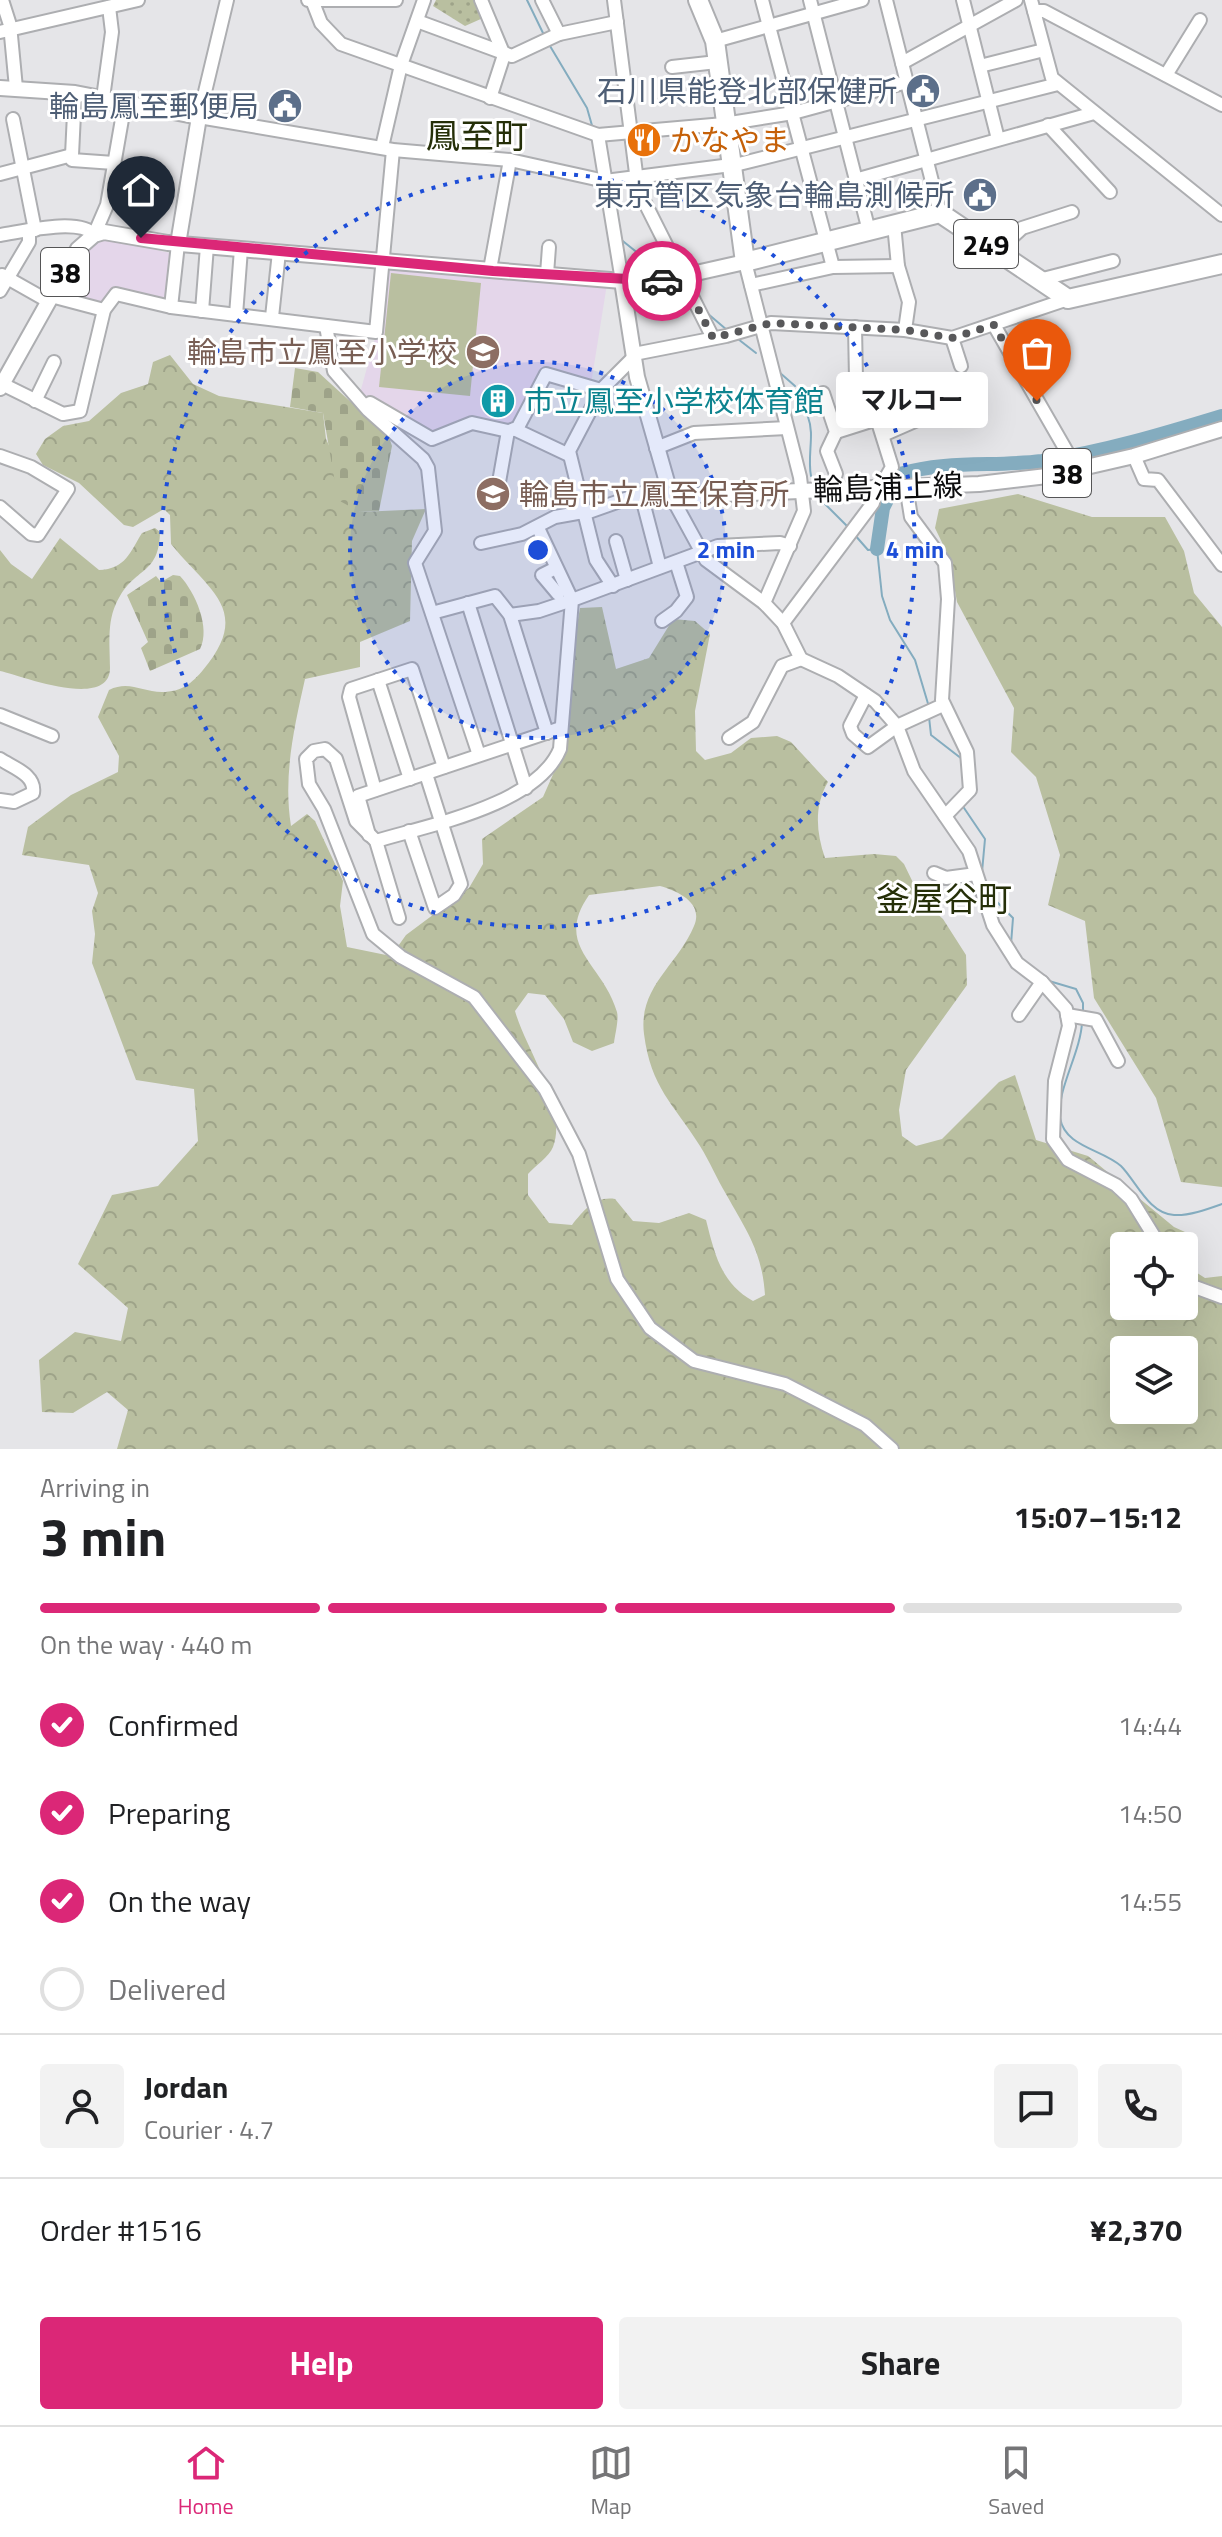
<!DOCTYPE html>
<html lang="en">
<head>
<meta charset="utf-8">
<style>
  :root { --surface:#fff; --page:#f2f2f2; --text:#202124; --muted:#757577; --line:#e0e0e0; --accent:#db2777 }
  body { margin:0; font-family:"Titillium Web","Noto Sans JP",sans-serif; background:var(--page); color:var(--text); height:100vh; display:flex; flex-direction:column; font-size:30px; white-space:nowrap }
  * { box-sizing:border-box; margin:0 }
  p { font-size:26px; color:var(--muted) }
  .icon { flex:none; width:44px; height:44px; fill:none; stroke:currentColor; stroke-width:2; stroke-linecap:round; stroke-linejoin:round }
  .map { position:relative; height:1449px; overflow:hidden }
  .sheet { display:flex; flex-direction:column; background:var(--surface); flex:1 }
  .sheet>* { flex:none }
  .controls { position:absolute; left:1110px; top:1232px; display:grid; gap:16px }
  .controls a { display:grid; place-items:center; width:88px; height:88px; border-radius:8px; background:var(--surface); box-shadow:0 8px 32px #0002; font-size:40px }
  .pin { position:absolute; display:grid; place-items:center; width:68px; height:68px; color:#fff; margin:-82px -34px; border-radius:50% 50% 50% 0; rotate:-45deg; box-shadow:0 0 8px #0007 }
  .pin .icon { rotate:45deg }
  .courier { position:absolute; display:grid; place-items:center; width:80px; height:80px; margin:-40px; border:6px solid #db2777; border-radius:50%; background:#fff; color:#222; box-shadow:0 2px 10px #0007 }
  .bubble { position:absolute; height:56px; border-radius:8px; background:var(--surface); box-shadow:0 8px 32px #0002; font-size:26px; font-weight:700; line-height:56px; text-align:center }
  .overview em { font-style:normal; font-weight:700 }
  .overview div { display:flex; flex-direction:column-reverse }
  .overview { display:flex; align-items:center; justify-content:space-between; height:136px; padding:0 40px }
  h1 { font-size:52px; font-weight:700; line-height:60px }
  .bar { display:grid; grid-template-columns:repeat(4,1fr); gap:12px 8px; align-content:center; height:96px; padding:0 40px }
  .bar i { height:10px; border-radius:6px; background:var(--line) }
  .bar .selected { background:var(--accent) }
  .bar p { grid-column:span 4 }
  .line { display:flex; align-items:center; gap:20px; padding:0 40px; border-top:2px solid var(--line) }
  .line div { flex:1 }
  .round { display:grid; place-items:center; flex:none; width:84px; height:84px; border-radius:8px; background:var(--page) }
  ol { padding:0 40px; list-style:none }
  li { display:flex; align-items:center; gap:24px; height:88px }
  li p { margin-inline-start:auto }
  li .icon { padding:8px; border-radius:50%; background:var(--accent); color:#fff; stroke-width:4 }
  li:last-child { color:var(--muted) }
  li i { width:44px; height:44px; border:4px solid var(--line); border-radius:50% }
  .action { display:flex; gap:16px; margin-top:auto; padding:16px 40px }
  .action a { flex:1; height:92px; border-radius:8px; background:var(--accent); color:#fff; font-size:32px; font-weight:700; line-height:92px; text-align:center }
  .action a+a { background:var(--page); color:var(--text) }
  .dock { display:flex; justify-content:space-around; align-items:center; height:112px; border-top:2px solid var(--line); background:var(--surface); font-size:22px; color:var(--muted) }
  .dock a { display:grid; justify-items:center; gap:4px }
  .dock .selected { color:var(--accent) }
  .map>svg:first-child { display:block }
</style>
</head>
<body>
<div class="map">
<svg width="1222" height="1449" viewBox="0 0 1222 1449">
  <defs>
    <pattern id="forest-crowns" width="20" height="18" patternUnits="userSpaceOnUse" patternTransform="scale(2)"><rect width="20" height="18" fill="#b9bfa0"/><path d="M2 6a3 3 0 1 1 6 0M12 15a3 3 0 1 1 6 0" fill="none" stroke="#9ea389"/></pattern>
    <pattern id="cemetery-stones" width="16" height="16" patternUnits="userSpaceOnUse" patternTransform="scale(2)"><rect width="16" height="16" fill="#b9bfa0"/><path d="M2 7V4a2 2 0 0 1 4 0v3zM10 15v-3a2 2 0 0 1 4 0v3z" fill="#9ea389"/></pattern>
    <pattern id="park-dots" width="8" height="8" patternUnits="userSpaceOnUse" patternTransform="scale(2)"><rect width="8" height="8" fill="#b9bfa0"/><path d="M2 2h.1M6 6h.1" fill="none" stroke="#9ea389" stroke-width="1.8" stroke-linecap="round"/></pattern>
  </defs>
  <rect width="100%" height="100%" fill="#e5e5e8"/>
  <g fill="#e4d6ea">
    <polygon points="108,239 174,254 168,300 162,303 124,290 102,303 58,295 80,255 99,240"/>
    <polygon points="384,265 607,284 591,384 548,369 517,425 511,427 472,421 427,435 360,393 376,335"/>
  </g>
  <polygon fill="#b9bfa0" points="391,273 481,283 470,396 379,387"/>
  <g fill="url(#forest-crowns)" fill-rule="evenodd">
    <path d="M170,355L193,384L219,396L323,413L326,439L360,512L426,509L412,541L410,621L360,642V667L305,679C294,728 283,776 291,826L307,814L315,821L343,881L340,906L347,947L391,956L406,935L469,888L483,864L482,839L543,797L562,754L568,676L580,608L602,607L616,669L649,658L673,619L695,621L710,634L695,711L696,751L705,760L731,753L751,738L777,736L791,742L828,782C814,806 816,832 825,858L874,854L896,856L904,864L921,899L943,919L966,955L967,985L906,1070L899,1110L902,1136L916,1146L942,1139L999,1082L1015,1075L1036,1140L1088,1156L1174,1227L1196,1237L1191,1269L1205,1278L1222,1276V1449H117L128,1410L107,1392L73,1413L42,1412L39,1360L75,1332L121,1341L128,1308L78,1264L112,1195L158,1186L198,1141L194,1089L136,1080L92,963L95,934L92,911L98,893L89,865L22,855L28,827L71,795L118,772L119,756L98,717L109,690C129,680 142,692 162,692C182,692 192,683 203,670C253,610 209,591 171,544L170,515L164,509L133,527L124,525L79,483L43,465L36,454L45,439L63,426L89,421L121,393L148,384L153,362ZM660,886C678,891 704,903 694,926C678,965 638,987 644,1034C651,1088 673,1103 700,1146C710,1162 717,1179 726,1194C747,1232 762,1251 765,1295L753,1301C721,1283 715,1255 706,1220L689,1213L659,1223L633,1221L615,1199C595,1196 584,1210 572,1225L549,1223L528,1195V1174C535,1166 549,1157 553,1147C568,1107 526,1050 515,1011L528,993L545,995L564,1019L573,1042L592,1051L614,1043C615,1034 619,1020 617,1012C603,963 553,947 589,895ZM1124,1246H1184V1306H1124ZM1124,1350H1184V1410H1124Z"/>
    <polygon points="1018,494 1092,517 1165,517 1184,551 1194,593 1222,627 1222,1187 1181,1182 1156,1098 1094,998 1085,921 1048,905 1060,855 1036,777 1011,752 1014,708 957,602 949,557 935,528 939,509"/>
    <path d="M155,528L160,532C159,574 137,567 120,596C106,619 110,642 110,668C110,711 19,675 0,671V550L11,564L32,579L60,538L99,570C126,569 130,552 142,533Z"/>
  </g>
  <g fill="url(#cemetery-stones)">
    <polygon points="295,368 318,372 389,437 392,446 379,511 360,512 338,500 323,413 290,407"/>
    <path d="M173,575L180,576C195,592 211,628 200,649L150,671L141,648L148,642L127,595L156,576L161,582Z"/>
  </g>
  <polygon fill="url(#park-dots)" points="436,0 476,0 483,18 465,26 433,6"/>
  <g fill="none" stroke-linecap="round" stroke-linejoin="round">
    <g stroke="#84acbf" stroke-width="2">
      <polyline points="527,0 543,33"/>
      <polyline points="550,46 587,108 593,129"/>
      <polyline points="619,238 664,274"/>
      <polyline points="675,285 684,294"/>
      <polyline points="707,313 727,330"/>
      <polyline points="738,339 756,353"/>
      <polyline points="779,372 795,386"/>
      <path d="M808,417C815,435 807,455 811,476"/>
      <polyline points="823,502 847,526"/>
      <polyline points="854,534 868,550 877,549 882,596 890,620 915,660 929,707"/>
      <polyline points="929,717 931,735 962,759"/>
      <polyline points="962,805 985,839 982,872"/>
      <polyline points="988,893 1013,918 1011,944"/>
      <polyline points="1049,981 1076,989 1083,1003 1083,1012"/>
      <path d="M1082,1022C1081,1052 1056,1091 1060,1118C1065,1147 1102,1149 1121,1166C1136,1181 1149,1214 1174,1215C1189,1216 1208,1209 1222,1204"/>
    </g>
    <path stroke="#84acbf" stroke-width="14" d="M877,549L883,508L900,474C948,460 994,467 1042,461C1103,452 1163,434 1222,416"/>
    <g stroke="#adaeb1" stroke-width="16">
      <g id="minor">
        <polyline points="2,0 10,25 16,88"/>
        <polyline points="227,0 199,117 393,150 510,160 605,181 739,164 1058,84"/>
        <polyline points="308,0 396,0"/>
        <polyline points="312,0 321,23 341,44 598,135 724,124 793,113 907,82"/>
        <polyline points="481,0 504,55 490,98"/>
        <polyline points="542,0 559,34"/>
        <polyline points="614,0 638,189 713,338"/>
        <polyline points="762,0 833,267"/>
        <polyline points="810,0 869,231"/>
        <polyline points="886,0 940,213"/>
        <polyline points="963,0 998,139"/>
        <polyline points="1031,0 1052,78 1222,215"/>
        <polyline points="1034,11 1044,11 1222,105"/>
        <polyline points="417,21 512,56 559,34 617,22"/>
        <polyline points="0,32 138,0"/>
        <polyline points="715,41 862,0"/>
        <polyline points="902,63 1016,0"/>
        <polyline points="980,66 1044,50"/>
        <polyline points="672,67 717,62"/>
        <polyline points="1166,75 1200,20"/>
        <polyline points="103,98 112,32 109,7"/>
        <polyline points="13,119 35,230"/>
        <polyline points="1048,125 1110,192"/>
        <polyline points="598,135 622,281"/>
        <polyline points="382,147 401,65 424,0"/>
        <polyline points="72,155 75,93"/>
        <polyline points="0,174 72,155 72,160 114,163"/>
        <polyline points="855,180 1094,113"/>
        <polyline points="894,224 898,266 909,302 905,330"/>
        <path d="M0,235C21,232 80,217 94,235L107,205L125,102"/>
        <polyline points="997,251 1022,228 1072,212"/>
        <polyline points="745,262 800,477 804,511 764,603"/>
        <polyline points="493,271 491,264 510,160"/>
        <polyline points="547,274 549,247"/>
        <polyline points="2,275 48,301"/>
        <polyline points="1039,280 1113,261"/>
        <polyline points="751,285 833,267 898,266"/>
        <polyline points="0,291 29,242 29,231"/>
        <polyline points="51,296 104,310"/>
        <polyline points="171,307 178,244"/>
        <polyline points="202,311 207,246"/>
        <polyline points="236,315 241,249"/>
        <polyline points="272,317 279,252"/>
        <polyline points="994,325 1078,471"/>
        <polyline points="326,326 334,371 368,410 423,459 428,468 435,531 415,563 479,755"/>
        <polyline points="855,327 856,379 877,419 892,467 881,486"/>
        <polyline points="952,338 961,366"/>
        <polyline points="634,354 726,336 771,323 905,330 952,338 1068,299"/>
        <polyline points="933,380 941,401"/>
        <polyline points="2,384 63,414 80,411 104,310 116,294 171,307 376,332 393,150"/>
        <polyline points="823,393 836,432 827,451 836,474"/>
        <polyline points="35,401 54,362"/>
        <polyline points="370,403 432,439 472,423 508,431 517,429 546,374 601,390"/>
        <polyline points="514,429 569,455"/>
        <polyline points="836,432 877,419"/>
        <polyline points="883,435 915,421 947,399"/>
        <polyline points="656,448 694,433 787,428"/>
        <polyline points="0,456 31,467 68,489 38,535 31,534 0,507"/>
        <polyline points="1134,456 1144,479 1158,480 1222,565"/>
        <polyline points="499,482 508,431"/>
        <polyline points="906,486 911,517 945,563 948,599 942,700 967,752 970,790 945,816"/>
        <polyline points="641,494 660,567"/>
        <polyline points="671,496 706,560 764,603 783,623 801,659 838,676 875,701 897,726 914,771 969,851 993,925 1017,963 1042,982 1066,1009 1069,1026 1055,1081 1053,1139 1068,1160 1116,1185 1131,1199 1160,1246"/>
        <polyline points="583,514 668,484"/>
        <polyline points="616,541 627,580"/>
        <polyline points="481,543 522,534 555,517 583,512"/>
        <polyline points="556,568 542,575 558,594"/>
        <polyline points="613,586 596,560 569,451 601,390 634,357"/>
        <polyline points="468,603 526,788"/>
        <polyline points="432,613 495,596 510,615 547,733"/>
        <polyline points="510,615 539,611 572,600 538,528"/>
        <polyline points="662,621 676,611 687,597 676,562"/>
        <polyline points="783,623 873,503 874,487"/>
        <polyline points="378,680 410,779"/>
        <polyline points="866,695 850,726 853,734 868,747 897,726 943,705"/>
        <polyline points="0,715 52,736"/>
        <polyline points="729,738 753,722 782,666 801,659"/>
        <path d="M0,759C14,768 36,775 33,793L14,802L0,800"/>
        <polyline points="375,790 349,697 351,689 412,669 444,767"/>
        <polyline points="409,831 435,908 454,895 461,884 426,774"/>
        <polyline points="369,835 358,796 561,728"/>
        <path d="M376,841C429,825 537,805 560,749L572,600L718,546L780,543L790,546"/>
        <polyline points="934,873 946,878 976,874"/>
        <polyline points="399,918 376,841 356,821 336,759 325,749 314,751 306,759 309,784 324,809 373,934 401,957 474,997 545,1089 579,1154 617,1279 650,1328 694,1361 785,1384 865,1425 892,1449"/>
        <polyline points="1019,1015 1042,982"/>
        <polyline points="1067,1015 1096,1020 1118,1061"/>
        <polyline points="1184,1283 1222,1297"/>
      </g>
    </g>
    <g stroke="#adaeb1" stroke-width="18">
      <g id="major">
        <polyline points="0,88 75,93 199,117 178,244"/>
        <polyline points="622,281 637,377 671,496 979,484 1047,476 1134,456 1222,429"/>
        <polyline points="0,388 78,249 94,235 104,232 168,243 622,281 656,282 745,262"/>
      </g>
    </g>
    <g stroke="#adaeb1" stroke-width="22">
      <polyline id="highway" points="698,0 715,41 745,262 940,213 1068,299 1222,264"/>
    </g>
    <use href="#minor" stroke="#fff" stroke-width="12"/>
    <use href="#major" stroke="#fff" stroke-width="14"/>
    <use href="#highway" stroke="#fff" stroke-width="18"/>
  </g>
  <g fill="none" stroke-linecap="round" stroke-linejoin="round">
    <polyline stroke="#58585a" stroke-width="8" stroke-dasharray="0 14.4" points="662,281 682,277 713,338 771,323 905,330 952,338 994,325 1037,401"/>
    <polyline stroke="#db2777" stroke-width="10" points="141,238 493,271 662,281"/>
  </g>
  <circle cx="538" cy="550" r="188" fill="#1d4ed8" fill-opacity=".12"/>
  <g fill="none" stroke="#1d4ed8" stroke-width="4" stroke-dasharray="4 8">
    <circle cx="538" cy="550" r="188"/>
    <circle cx="538" cy="550" r="377"/>
  </g>
  <defs>
    <g id="civic-disc" transform="scale(1.8)"><circle r="9.5" fill="#5c6f8a" stroke="#fff"/><path d="M-.6-6.5H3V-4.5H.6V-3L4-1V1h2V6H-6V1h2V-1L-.6-3ZM-1.2 2.5V6h2.4V2.5Z" fill="#fff"/></g>
    <g id="restaurant-disc" transform="scale(1.8)"><circle r="9.5" fill="#e8710a" stroke="#fff"/><path d="M-5-6h1v4h1v-4h1v4h1v-4h1v5L-1.5 .5V6h-2V.5L-5-1ZM5-6V6H3V1.5H1.5Q1.5-4 5-6Z" fill="#fff"/></g>
    <g id="school-disc" transform="scale(1.8)"><circle r="9.5" fill="#8d6e63" stroke="#fff"/><path d="M0-5L7-2L0 1L-7-2ZM-4 1L0 2.5L4 1V4Q0 6-4 4Z" fill="#fff"/></g>
    <g id="building-disc" transform="scale(1.8)"><circle r="9.5" fill="#0f9aa8" stroke="#fff"/><path d="M-4-6H4V6H1V3H-1V6H-4ZM-2.5-4.3h1.7v1.8h-1.7ZM.8-4.3h1.7v1.8H.8ZM-2.5-1h1.7V.8h-1.7ZM.8-1h1.7V.8H.8Z" fill="#fff"/></g>
  </defs>
  <g fill-rule="evenodd">
    <use href="#civic-disc" x="923" y="91"/>
    <use href="#civic-disc" x="285" y="106"/>
    <use href="#restaurant-disc" x="644" y="140"/>
    <use href="#civic-disc" x="980" y="195"/>
    <use href="#school-disc" x="483" y="352"/>
    <use href="#building-disc" x="498" y="401"/>
    <use href="#school-disc" x="493" y="494"/>
  </g>
  <g text-anchor="middle" dominant-baseline="central" stroke-width="6" stroke-linejoin="round" paint-order="stroke">
    <g fill="#fff" stroke="#555556" stroke-width="2">
      <rect x="954" y="220" width="64" height="48" rx="6"/>
      <rect x="41" y="248" width="48" height="48" rx="6"/>
      <rect x="1043" y="449" width="48" height="48" rx="6"/>
    </g>
    <g font-size="28" font-weight="bold" fill="#0c0c0d">
      <text x="986" y="244">249</text>
      <text x="65" y="272">38</text>
      <text x="1067" y="473">38</text>
    </g>
    <g font-size="30" fill="#4e5e75" stroke="#fff" text-anchor="end">
      <text x="897" y="91">石川県能登北部保健所</text>
      <text x="259" y="106">輪島鳳至郵便局</text>
      <text x="954" y="195">東京管区気象台輪島測候所</text>
    </g>
    <g font-size="30" fill="#c56008" stroke="#fff" text-anchor="start">
      <text x="670" y="140">かなやま</text>
    </g>
    <g font-size="30" fill="#785e54" stroke="#fff" text-anchor="end">
      <text x="457" y="352">輪島市立鳳至小学校</text>
      <text x="519" y="494" text-anchor="start">輪島市立鳳至保育所</text>
    </g>
    <g font-size="30" fill="#0d838f" stroke="#fff" text-anchor="start">
      <text x="524" y="401">市立鳳至小学校体育館</text>
    </g>
    <g font-size="30" fill="#0c0c0d" stroke="#fff">
      <text transform="translate(888 487) rotate(-2)">輪島浦上線</text>
    </g>
    <g font-size="34" fill="#252f08" stroke="#fff">
      <text x="477" y="135">鳳至町</text>
      <text x="944" y="898">釜屋谷町</text>
    </g>
  </g>
  <circle cx="538" cy="550" r="12" fill="#1d4ed8" stroke="#fff" stroke-width="4"/>
  <g font-size="24" text-anchor="middle" font-weight="bold" fill="#1d4ed8" stroke="#fff" stroke-width="6" stroke-linejoin="round" paint-order="stroke">
    <text x="726" y="558">2 min</text>
    <text x="915" y="558">4 min</text>
  </g>
</svg>
<div class="controls">
<a><svg class="icon" aria-label="locate" viewBox="0 0 24 24"><circle cx="12" cy="12" r="6"/><path d="M12 2v4M12 18v4M2 12h4M18 12h4"/></svg></a>
<a><svg class="icon" aria-label="layers" viewBox="0 0 24 24"><path d="M12 4l9 5-9 5-9-5zM3 14l9 5 9-5"/></svg></a>
</div>
<div class="pin" style="left:1037px;top:401px;background:#ea580c"><svg class="icon" aria-label="bag" viewBox="0 0 24 24"><path d="M5 8h14l-1 12H6zM9 8a3 3 0 0 1 6 0"/></svg></div>
<div class="pin" style="left:141px;top:238px;background:#1f2937"><svg class="icon" aria-label="home" viewBox="0 0 24 24"><path d="M3 11l9-7 9 7M6 9v11h12V9"/></svg></div>
<div class="courier" style="left:662px;top:281px"><svg class="icon" aria-label="car" viewBox="0 0 24 24"><path d="M5 17H2v-5l4-1 3-4h7l3 4 3 1v5h-3M9 17h6M6 11h13"/><circle cx="7" cy="17" r="2"/><circle cx="17" cy="17" r="2"/></svg></div>
<div class="bubble" style="left:836px;top:372px;width:152px">マルコー</div>
</div>
<section class="sheet">
<div class="overview"><div><h1>3 min</h1><p>Arriving in</p></div><em>15:07–15:12</em></div>
<div class="bar"><i class="selected"></i><i class="selected"></i><i class="selected"></i><i></i><p>On the way · 440 m</p></div>
<ol>
<li><svg class="icon" aria-label="check" viewBox="0 0 24 24"><path d="M5 12l5 5 9-10"/></svg>Confirmed<p>14:44</p></li>
<li><svg class="icon" aria-label="check" viewBox="0 0 24 24"><path d="M5 12l5 5 9-10"/></svg>Preparing<p>14:50</p></li>
<li><svg class="icon" aria-label="check" viewBox="0 0 24 24"><path d="M5 12l5 5 9-10"/></svg>On the way<p>14:55</p></li>
<li><i></i>Delivered</li>
</ol>
<div class="line" style="height:144px"><a class="round"><svg class="icon" aria-label="person" viewBox="0 0 24 24"><circle cx="12" cy="8" r="4"/><path d="M4 21q1-7 8-7t8 7"/></svg></a><div><b>Jordan</b><p>Courier · 4.7</p></div><a class="round"><svg class="icon" aria-label="chat" viewBox="0 0 24 24"><path d="M4 5h16v11H9l-5 4z"/></svg></a><a class="round"><svg class="icon" aria-label="phone" viewBox="0 0 24 24"><path d="M5 4h4l2 5-3 2q2 4 5 5l2-3 5 2v4C11 20 4 13 5 4z"/></svg></a></div>
<div class="line" style="height:104px"><div>Order #1516</div><b>¥2,370</b></div>
<div class="action"><a>Help</a><a>Share</a></div>
</section>
<nav class="dock">
<a class="selected"><svg class="icon" aria-label="home" viewBox="0 0 24 24"><path d="M3 11l9-7 9 7M6 9v11h12V9"/></svg>Home</a>
<a><svg class="icon" aria-label="map" viewBox="0 0 24 24"><path d="M3 6l6-2 6 2 6-2v14l-6 2-6-2-6 2zM9 4v14M15 6v14"/></svg>Map</a>
<a><svg class="icon" aria-label="saved" viewBox="0 0 24 24"><path d="M7 4h10v16l-5-4-5 4z"/></svg>Saved</a>
</nav>
</body>
</html>
